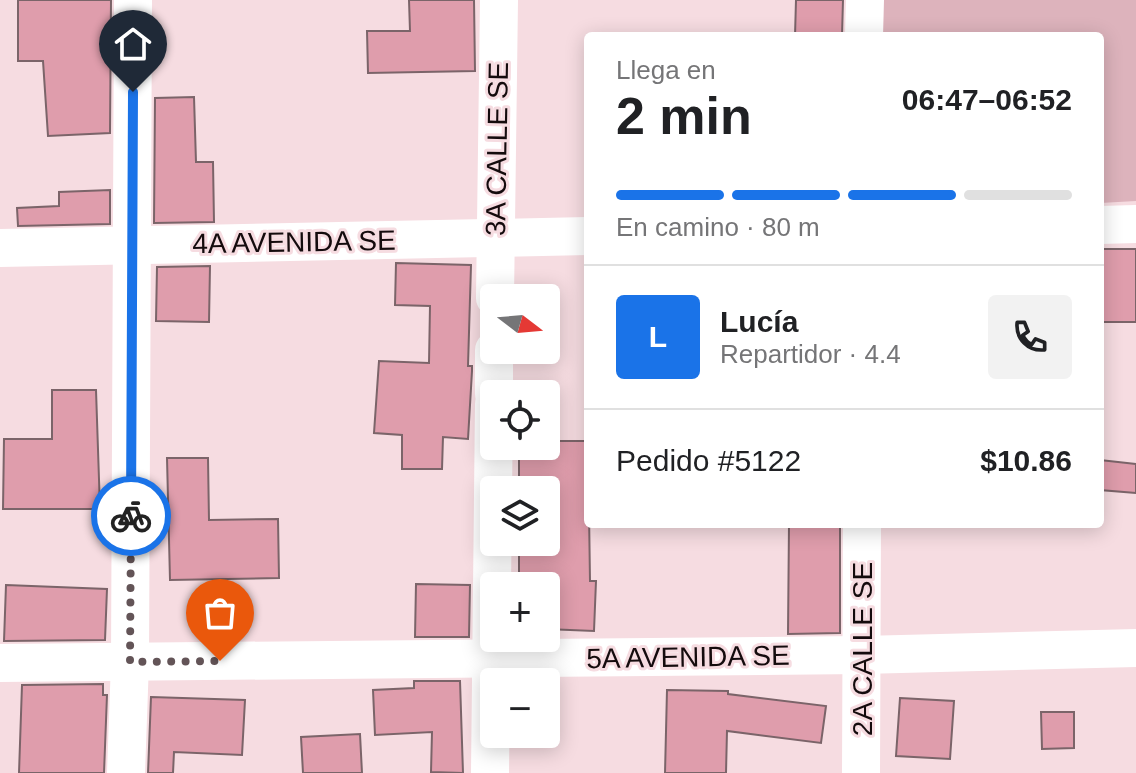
<!DOCTYPE html>
<html lang="es">
<head>
<meta charset="utf-8">
<style>
  :root { --surface:#fff; --page:#f2f2f2; --text:#202124; --muted:#757577; --line:#e0e0e0; --accent:#1a73e8 }
  body { margin:0; font-family:Helvetica,sans-serif; background:var(--page); color:var(--text); height:100vh; display:flex; flex-direction:column; font-size:30px; white-space:nowrap }
  * { box-sizing:border-box; margin:0 }
  p { font-size:26px; color:var(--muted) }
  .icon { flex:none; width:44px; height:44px; fill:none; stroke:currentColor; stroke-width:2; stroke-linecap:round; stroke-linejoin:round }
  .map { position:relative; flex:1; overflow:hidden }
  .side { position:absolute; left:584px; top:32px; width:520px; height:496px; display:flex; flex-direction:column; background:var(--surface); border-radius:8px; box-shadow:0 4px 20px #0003 }
  .side>* { flex:none }
  .needle { width:52px; rotate:106deg }
  .buttons { position:absolute; left:480px; top:284px; display:grid; gap:16px }
  .buttons a { display:grid; place-items:center; width:80px; height:80px; border-radius:8px; background:var(--surface); box-shadow:0 4px 20px #0003; font-size:40px }
  .pin { position:absolute; display:grid; place-items:center; width:68px; height:68px; color:#fff; margin:-82px -34px; border-radius:50% 50% 50% 0; rotate:-45deg; box-shadow:0 0 8px #0007 }
  .pin .icon { rotate:45deg }
  .courier { position:absolute; display:grid; place-items:center; width:80px; height:80px; margin:-40px; border:6px solid #1a73e8; border-radius:50%; background:#fff; color:#222; box-shadow:0 2px 10px #0007 }
  .head em { font-style:normal; font-weight:600 }
  .head div { display:flex; flex-direction:column-reverse }
  .head { display:flex; align-items:center; justify-content:space-between; height:136px; padding:0 32px }
  h1 { font-size:52px; font-weight:600; line-height:60px }
  .bar { display:grid; grid-template-columns:repeat(4,1fr); gap:12px 8px; align-content:center; height:96px; padding:0 32px }
  .bar i { height:10px; border-radius:6px; background:var(--line) }
  .bar .current { background:var(--accent) }
  .bar p { grid-column:span 4 }
  .line { display:flex; align-items:center; gap:20px; padding:0 32px; border-top:2px solid var(--line) }
  .line div { flex:1 }
  .round { display:grid; place-items:center; flex:none; width:84px; height:84px; border-radius:8px; background:var(--page) }
  .map>svg:first-child { display:block }
</style>
</head>
<body>
<div class="map">
<svg width="1136" height="773" viewBox="0 0 1136 773">
  <rect width="100%" height="100%" fill="#f6dce1"/>
  <polygon fill="#ddb3bc" points="881,0 1136,0 1136,201 1100,203 1100,36 882,36"/>
  <g fill="#df9dac" stroke="#7b6469" stroke-width="2">
    <polygon points="18,0 111,0 110,133 48,136 43,61 18,61"/>
    <polygon points="409,0 474,0 475,71 368,73 367,31 410,31"/>
    <polygon points="796,0 843,0 842,36 795,36"/>
    <polygon points="194,97 196,162 213,162 214,222 154,223 155,98"/>
    <polygon points="110,190 110,224 18,226 17,208 59,206 59,192"/>
    <rect x="1100" y="249" width="36" height="73"/>
    <polygon points="396,263 471,265 468,366 472,366 472,371 468,439 443,437 442,469 402,469 402,435 374,433 379,361 429,363 430,306 395,305"/>
    <polygon points="210,266 209,322 156,321 157,267"/>
    <polygon points="52,390 96,390 100,509 3,509 4,439 52,439"/>
    <polygon points="546,441 588,441 590,581 596,581 594,631 546,629 546,586 514,586 514,579 519,579 519,542 546,542 546,490 519,490 519,446 546,446"/>
    <polygon points="167,458 208,458 209,520 278,519 279,578 170,580"/>
    <polygon points="1100,460 1136,464 1136,493 1100,490"/>
    <polygon points="789,524 840,524 840,633 788,634"/>
    <polygon points="416,584 470,585 469,637 415,637"/>
    <polygon points="6,585 107,589 105,640 4,641"/>
    <polygon points="414,681 460,681 463,773 431,772 432,732 375,735 373,690 414,688"/>
    <polygon points="103,684 103,695 107,695 104,773 19,773 22,685"/>
    <polygon points="667,690 728,691 728,694 826,706 821,743 727,731 726,773 665,773"/>
    <polygon points="151,697 245,700 242,755 174,752 173,773 148,773"/>
    <polygon points="900,698 954,701 950,759 896,756"/>
    <polygon points="1041,712 1074,712 1074,748 1042,749"/>
    <polygon points="360,734 362,773 303,773 301,737"/>
  </g>
  <g fill="none" stroke-linecap="round" stroke-linejoin="round">
    <g stroke="#fff" stroke-width="38">
      <polyline points="864,36 865,0"/>
      <polyline points="1100,225 1136,224"/>
      <polyline points="0,248 588,236"/>
      <polyline points="495,298 499,0"/>
      <polyline points="494,394 494,350"/>
      <polyline points="0,663 862,655 1136,648"/>
      <polyline points="126,773 130,662 133,0"/>
      <polyline points="490,773 494,404"/>
      <polyline points="861,773 862,524"/>
    </g>
  </g>
  <g fill="none" stroke-linecap="round" stroke-linejoin="round">
    <polyline stroke="#635457" stroke-width="8" stroke-dasharray="0 14.4" points="131,516 130,662 220,661"/>
    <polyline stroke="#1a73e8" stroke-width="10" points="131,516 133,92"/>
  </g>
  <g text-anchor="middle" dominant-baseline="central" stroke-width="6" stroke-linejoin="round" paint-order="stroke">
    <g font-size="28" fill="#140b0d" stroke="#f6dce1">
      <text transform="translate(497 149) rotate(-89)">3A CALLE SE</text>
      <text transform="translate(294 242) rotate(-1)">4A AVENIDA SE</text>
      <text transform="translate(862 649) rotate(-90)">2A CALLE SE</text>
      <text transform="translate(688 657) rotate(-1)">5A AVENIDA SE</text>
    </g>
  </g>
</svg>
<div class="buttons">
<a><svg class="needle" viewBox="-14 -14 28 28"><path d="M0-13l5 13h-10z" fill="#e53935"/><path d="M0 13l5-13h-10z" fill="#757577"/></svg></a>
<a><svg class="icon" aria-label="locate" viewBox="0 0 24 24"><circle cx="12" cy="12" r="6"/><path d="M12 2v4M12 18v4M2 12h4M18 12h4"/></svg></a>
<a><svg class="icon" aria-label="layers" viewBox="0 0 24 24"><path d="M12 4l9 5-9 5-9-5zM3 14l9 5 9-5"/></svg></a>
<a>+</a>
<a>−</a>
</div>
<div class="pin" style="left:220px;top:661px;background:#ea580c"><svg class="icon" aria-label="bag" viewBox="0 0 24 24"><path d="M5 8h14l-1 12H6zM9 8a3 3 0 0 1 6 0"/></svg></div>
<div class="pin" style="left:133px;top:92px;background:#1f2937"><svg class="icon" aria-label="home" viewBox="0 0 24 24"><path d="M3 11l9-7 9 7M6 9v11h12V9"/></svg></div>
<div class="courier" style="left:131px;top:516px"><svg class="icon" aria-label="bike" viewBox="0 0 24 24"><circle cx="6" cy="16" r="4"/><circle cx="18" cy="16" r="4"/><path d="M6 16l4-8h5l3 8M10 8l3 8H6M13 5h3"/></svg></div>
<section class="side">
<div class="head"><div><h1>2 min</h1><p>Llega en</p></div><em>06:47–06:52</em></div>
<div class="bar"><i class="current"></i><i class="current"></i><i class="current"></i><i></i><p>En camino · 80 m</p></div>
<div class="line" style="height:144px"><b class="round" style="background:var(--accent);color:#fff">L</b><div><b>Lucía</b><p>Repartidor · 4.4</p></div><a class="round"><svg class="icon" aria-label="phone" viewBox="0 0 24 24"><path d="M5 4h4l2 5-3 2q2 4 5 5l2-3 5 2v4C11 20 4 13 5 4z"/></svg></a></div>
<div class="line" style="height:104px"><div>Pedido #5122</div><b>$10.86</b></div>
</section>
</div>
</body>
</html>
